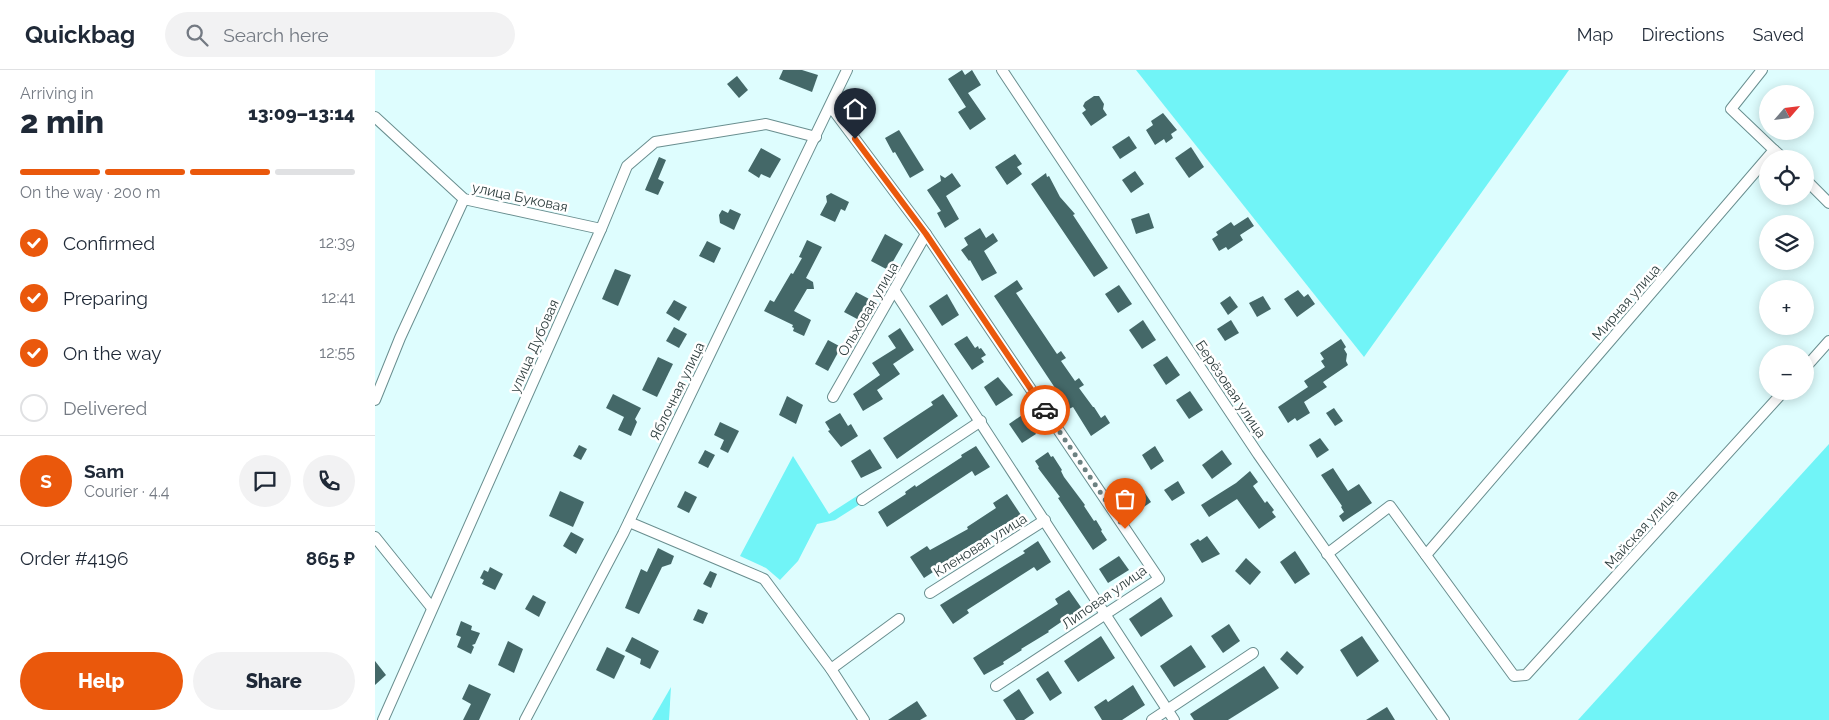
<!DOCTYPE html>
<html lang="en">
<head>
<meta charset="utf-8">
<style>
  :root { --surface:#fff; --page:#f2f2f3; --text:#1f2937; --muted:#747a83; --line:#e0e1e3; --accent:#ea580c }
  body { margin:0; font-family:Raleway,sans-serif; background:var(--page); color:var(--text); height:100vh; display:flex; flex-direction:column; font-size:19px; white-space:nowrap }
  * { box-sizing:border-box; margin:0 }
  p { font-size:16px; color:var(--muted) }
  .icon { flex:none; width:28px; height:28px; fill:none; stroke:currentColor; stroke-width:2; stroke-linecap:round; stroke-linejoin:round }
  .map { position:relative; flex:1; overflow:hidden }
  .panel { display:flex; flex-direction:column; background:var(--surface); width:375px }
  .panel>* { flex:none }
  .needle { width:32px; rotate:62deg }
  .controls { position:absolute; left:1384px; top:15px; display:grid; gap:10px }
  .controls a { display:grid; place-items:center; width:55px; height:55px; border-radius:50%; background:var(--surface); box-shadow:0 2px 12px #0003; font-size:25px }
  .pin { position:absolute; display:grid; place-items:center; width:42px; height:42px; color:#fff; margin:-51px -21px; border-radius:50% 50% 50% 0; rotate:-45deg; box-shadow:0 0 5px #0007 }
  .pin .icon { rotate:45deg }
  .courier { position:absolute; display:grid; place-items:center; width:50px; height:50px; margin:-25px; border:4px solid #ea580c; border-radius:50%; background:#fff; color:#222; box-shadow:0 1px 6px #0007 }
  .headline em { font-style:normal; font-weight:800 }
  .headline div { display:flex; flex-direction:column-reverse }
  .headline { display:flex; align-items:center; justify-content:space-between; height:85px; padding:0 20px }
  h1 { font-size:32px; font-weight:800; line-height:38px }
  .bar { display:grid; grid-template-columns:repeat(4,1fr); gap:8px 5px; align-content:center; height:60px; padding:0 20px }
  .bar i { height:6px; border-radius:4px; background:var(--line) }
  .bar .on { background:var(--accent) }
  .bar p { grid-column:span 4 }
  .line { display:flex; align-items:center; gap:12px; padding:0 20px; border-top:1px solid var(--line) }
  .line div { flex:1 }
  .round { display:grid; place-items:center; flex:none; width:52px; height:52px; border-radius:26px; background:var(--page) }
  ol { padding:0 20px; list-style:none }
  li { display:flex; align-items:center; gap:15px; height:55px }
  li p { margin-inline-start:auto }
  li .icon { padding:5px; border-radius:50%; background:var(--accent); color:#fff; stroke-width:4 }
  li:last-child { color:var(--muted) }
  li i { width:28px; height:28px; border:2px solid var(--line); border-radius:50% }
  .action { display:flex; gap:10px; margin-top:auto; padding:10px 20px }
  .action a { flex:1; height:58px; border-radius:30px; background:var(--accent); color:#fff; font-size:20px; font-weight:800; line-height:58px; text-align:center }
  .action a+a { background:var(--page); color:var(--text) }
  header { display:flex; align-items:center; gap:30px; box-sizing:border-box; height:70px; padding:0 25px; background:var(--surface); border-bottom:1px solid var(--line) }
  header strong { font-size:24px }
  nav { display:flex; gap:28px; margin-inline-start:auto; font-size:18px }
  .search { width:350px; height:45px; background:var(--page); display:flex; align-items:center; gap:12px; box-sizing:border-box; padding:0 18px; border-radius:28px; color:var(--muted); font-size:19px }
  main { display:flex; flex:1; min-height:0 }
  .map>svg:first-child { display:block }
</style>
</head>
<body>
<header>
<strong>Quickbag</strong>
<div class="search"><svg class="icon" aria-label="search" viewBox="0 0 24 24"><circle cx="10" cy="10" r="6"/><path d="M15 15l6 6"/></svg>Search here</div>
<nav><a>Map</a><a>Directions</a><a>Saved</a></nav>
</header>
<main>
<section class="panel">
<div class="headline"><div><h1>2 min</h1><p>Arriving in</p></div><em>13:09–13:14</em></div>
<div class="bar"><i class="on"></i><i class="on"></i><i class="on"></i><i></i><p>On the way · 200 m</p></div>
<ol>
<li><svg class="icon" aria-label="check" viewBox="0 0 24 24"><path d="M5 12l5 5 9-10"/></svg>Confirmed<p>12:39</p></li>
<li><svg class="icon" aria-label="check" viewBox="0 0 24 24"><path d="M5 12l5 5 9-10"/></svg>Preparing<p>12:41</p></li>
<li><svg class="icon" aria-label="check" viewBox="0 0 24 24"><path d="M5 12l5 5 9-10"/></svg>On the way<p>12:55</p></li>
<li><i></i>Delivered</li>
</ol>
<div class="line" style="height:90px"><b class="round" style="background:var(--accent);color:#fff">S</b><div><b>Sam</b><p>Courier · 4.4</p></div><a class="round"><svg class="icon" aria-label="chat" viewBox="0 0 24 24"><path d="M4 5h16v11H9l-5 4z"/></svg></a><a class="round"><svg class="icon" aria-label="phone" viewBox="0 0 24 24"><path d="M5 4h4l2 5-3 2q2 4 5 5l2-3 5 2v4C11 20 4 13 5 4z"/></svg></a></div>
<div class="line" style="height:65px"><div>Order #4196</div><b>865 ₽</b></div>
<div class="action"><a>Help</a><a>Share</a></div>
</section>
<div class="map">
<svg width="1454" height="650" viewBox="0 0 1454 650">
  <rect width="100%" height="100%" fill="#defdfe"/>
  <g fill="#71f4f7">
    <polygon points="761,0 1194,0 989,287"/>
    <polygon points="1454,374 1454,650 1203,650"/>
    <polygon points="418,386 454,444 485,424 490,431 460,450 442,454 423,491 405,510 391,498 365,486"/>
    <polygon points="296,617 294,650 277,650"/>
  </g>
  <g fill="#446868">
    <polygon points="408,0 427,0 443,5 437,22 404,9"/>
    <polygon points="587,0 590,5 597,0 606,15 593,23 611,49 595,60 583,42 591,37 573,9"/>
    <polygon points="362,6 373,20 364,28 352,14"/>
    <polygon points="719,26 724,26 729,34 728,39 732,45 716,56 707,43 711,40 708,36 710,32"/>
    <polygon points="788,43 802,60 796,64 798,68 791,73 789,69 780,75 771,60 778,55 776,51"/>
    <polygon points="524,60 549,100 535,108 520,82 518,83 510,68"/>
    <polygon points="754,66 762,78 745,89 737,77"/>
    <polygon points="816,77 829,97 814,108 800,88"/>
    <polygon points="386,78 406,89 395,108 386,104 384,108 373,101"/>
    <polygon points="640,84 647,94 642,97 647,104 632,115 620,97"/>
    <polygon points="284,87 291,90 283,109 289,112 283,125 270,120"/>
    <polygon points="760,101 769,114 756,123 747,110"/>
    <polygon points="577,103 586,116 571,126 584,149 570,158 562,143 566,141 552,120 566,111 565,105 570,108"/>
    <polygon points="671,103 672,107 674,106 685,127 700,144 698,145 733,198 719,207 656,114"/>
    <polygon points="456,123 474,132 470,141 466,139 460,152 445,145 452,132 451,126"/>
    <polygon points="355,139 366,144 359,160 345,153 344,145 347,140 353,143"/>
    <polygon points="774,143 779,158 761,164 756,149"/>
    <polygon points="873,147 879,156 865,165 868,170 853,180 851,177 844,181 837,169 843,165 841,162 856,152 859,156"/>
    <polygon points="605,158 611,168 618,163 623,171 609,181 622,203 607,211 595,190 594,191 586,180 593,175 589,168"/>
    <polygon points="510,164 528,174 513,200 496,191"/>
    <polygon points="432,170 447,177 431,208 438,212 439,219 432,219 419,241 436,250 429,266 418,261 419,258 417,257 418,255 389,241 395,230 399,232 416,203 418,204 427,188 424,187"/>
    <polygon points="332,171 346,178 339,193 324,186"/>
    <polygon points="240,199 256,205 243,236 227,229"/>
    <polygon points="642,210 648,219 641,223 682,284 686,281 691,288 686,291 700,311 704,308 709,315 704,318 718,337 719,337 726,348 730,345 735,353 716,366 698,337 694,339 619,226"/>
    <polygon points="744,215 757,234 743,243 730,224"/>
    <polygon points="923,220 929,227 933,224 940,234 922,247 909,229"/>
    <polygon points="481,222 496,230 484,250 469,242"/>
    <polygon points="572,224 584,245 567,256 554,236"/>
    <polygon points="855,226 863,237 853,245 845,233"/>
    <polygon points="888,226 896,239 882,247 874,233"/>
    <polygon points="299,230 312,237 304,251 291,243"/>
    <polygon points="768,250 781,270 767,279 754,260"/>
    <polygon points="856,250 864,263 850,271 842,259"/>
    <polygon points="299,257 312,264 304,278 291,271"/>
    <polygon points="525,258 539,280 518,294 525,304 502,320 508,329 488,341 478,324 505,305 497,293 521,278 513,266"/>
    <polygon points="592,266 600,278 603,276 604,279 606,278 611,285 606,288 609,292 597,300 579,274"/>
    <polygon points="966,269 971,277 969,279 972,284 971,291 973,295 948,312 952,317 929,332 935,343 922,351 920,348 913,353 903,337 933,317 929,311 950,297 946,291 949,289 945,283"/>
    <polygon points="453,270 466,277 453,301 440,294"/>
    <polygon points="792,286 805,305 791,315 778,295"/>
    <polygon points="283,287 298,294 282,327 267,320"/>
    <polygon points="623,307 638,325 621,336 609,317"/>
    <polygon points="815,321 828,340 814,349 801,330"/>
    <polygon points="238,324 266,338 260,349 262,352 256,366 243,360 249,347 231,338"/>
    <polygon points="568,324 583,346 522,389 508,368 558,335 556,332"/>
    <polygon points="412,326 428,335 421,354 404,345"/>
    <polygon points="959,338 968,351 960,356 951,343"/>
    <polygon points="465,343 473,356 476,354 483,366 466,377 453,361 455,360 450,352"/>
    <polygon points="650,343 661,364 647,373 634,354"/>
    <polygon points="345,352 364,361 353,383 345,379 349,370 339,365"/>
    <polygon points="945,368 954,380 942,388 934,375"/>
    <polygon points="204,375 212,379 206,390 198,386"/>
    <polygon points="601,376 615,397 600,406 597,401 512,457 503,442 531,424 530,422 540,415 541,417 587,387 586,385"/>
    <polygon points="780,376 789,391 776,400 767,385"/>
    <polygon points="495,379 507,398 486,408 476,391"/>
    <polygon points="330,380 340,385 333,398 323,393"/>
    <polygon points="847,380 857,394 837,409 827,395"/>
    <polygon points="673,382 676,387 678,386 687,400 686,401 689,407 710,435 709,436 719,451 721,450 727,460 726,461 732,470 718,480 683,428 685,427 663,398 664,397 660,391"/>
    <polygon points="958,398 973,421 984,414 997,433 968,452 964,446 969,442 966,437 967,436 946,405"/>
    <polygon points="875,401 883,412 878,416 890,433 892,431 899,440 897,442 901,447 884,459 862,429 834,447 826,435 861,413"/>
    <polygon points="803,411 810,423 797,431 789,420"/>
    <polygon points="764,414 776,432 763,441 751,423"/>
    <polygon points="185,421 209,432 198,457 174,446"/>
    <polygon points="310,421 322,427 314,443 302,437"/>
    <polygon points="632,424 646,445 611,465 612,467 602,473 601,472 583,483 584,485 549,508 535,487 552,476 555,480 593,459 592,457 621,438 618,433"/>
    <polygon points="196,462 209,469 201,484 188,476"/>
    <polygon points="832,466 845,484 827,493 815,474 823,469 825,471"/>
    <polygon points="663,471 676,492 662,501 659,497 592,540 594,543 578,554 565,535 650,483 648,481"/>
    <polygon points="283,478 299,486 296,494 287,497 264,544 250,538 266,499 272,502"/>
    <polygon points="920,481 935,504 920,514 905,492"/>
    <polygon points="744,486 754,500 733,513 724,499"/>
    <polygon points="871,488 886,502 875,515 860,501"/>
    <polygon points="115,497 128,504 120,520 107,514 109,510 105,508 109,500 113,502"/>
    <polygon points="335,501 342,504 336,518 328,514"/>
    <polygon points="694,520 708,540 693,550 692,548 673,561 674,562 646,579 647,580 628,592 629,594 609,605 598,588 683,534 680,529"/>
    <polygon points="158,525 171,532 164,547 150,539"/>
    <polygon points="786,527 798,546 766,567 754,549"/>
    <polygon points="323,539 333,543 328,554 318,550"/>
    <polygon points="86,551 97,556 96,560 105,563 100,574 97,575 99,577 96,584 82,577 86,567 81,565"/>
    <polygon points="854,554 865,571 848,583 836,566"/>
    <polygon points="726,566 740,588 703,612 689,591"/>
    <polygon points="987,566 1004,591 982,607 965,580"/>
    <polygon points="257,567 284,581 275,599 265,594 266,589 250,581"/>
    <polygon points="133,571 148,579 139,603 123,595"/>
    <polygon points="816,575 831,597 799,617 785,596"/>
    <polygon points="232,577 250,586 239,609 221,600"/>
    <polygon points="912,581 929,597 922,605 905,589"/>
    <polygon points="0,591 11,605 0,615"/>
    <polygon points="889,596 904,618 853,650 819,650 815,644"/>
    <polygon points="673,601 687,623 675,631 661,609"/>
    <polygon points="94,614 116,624 104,650 88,650 96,634 87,629"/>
    <polygon points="758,615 770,635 747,650 727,650 719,637 731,629 733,632"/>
    <polygon points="644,619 659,643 649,650 641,650 628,630"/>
    <polygon points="542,631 552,646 545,650 513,650"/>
    <polygon points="1012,637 1020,650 991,650"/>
  </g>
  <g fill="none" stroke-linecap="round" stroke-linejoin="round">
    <g stroke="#698e8f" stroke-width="12">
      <g id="minor">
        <polyline points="627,0 883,384 1069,650"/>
        <polyline points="456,37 551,164 784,509 621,616"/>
        <polyline points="0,47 89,129 226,159"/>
        <polyline points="1399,80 1409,89"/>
        <polyline points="1430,109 1454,133"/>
        <polyline points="519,220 799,650"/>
        <polyline points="1430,298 1454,271"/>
        <polyline points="458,327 551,164"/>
        <polyline points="0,330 25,268 89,129"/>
        <polyline points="487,430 606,351"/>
        <polyline points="254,452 389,509 456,599 489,650"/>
        <polyline points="0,467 57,538"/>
        <polyline points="952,484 1015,436 1139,606 1151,605 1409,321"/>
        <polyline points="1051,485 1399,80 1356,39 1387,0"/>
        <polyline points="555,523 670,450"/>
        <polyline points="456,599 524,549"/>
        <polyline points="8,650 226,159 252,96 280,72 391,54 441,67"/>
        <polyline points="150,650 248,464 472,0"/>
        <polyline points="777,650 878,583"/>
      </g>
    </g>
    <use href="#minor" stroke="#fff" stroke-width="10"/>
  </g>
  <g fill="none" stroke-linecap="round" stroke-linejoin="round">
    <polyline stroke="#6c8181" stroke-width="5" stroke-dasharray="0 9" points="670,340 750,459"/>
    <polyline stroke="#ea580c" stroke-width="6" points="480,69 551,164 670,340"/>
  </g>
  <g text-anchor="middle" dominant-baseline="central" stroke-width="5" stroke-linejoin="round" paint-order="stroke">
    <g font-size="14" fill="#2e3e3e" stroke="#fff">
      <text transform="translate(145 127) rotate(12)">улица Буковая</text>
      <text transform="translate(1251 232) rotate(-49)">Мирная улица</text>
      <text transform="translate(493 239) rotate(-60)">Ольховая улица</text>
      <text transform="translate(159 276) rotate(-66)">улица Дубовая</text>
      <text transform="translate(856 319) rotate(56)">Берёзовая улица</text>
      <text transform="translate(302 321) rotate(-64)">Яблочная улица</text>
      <text transform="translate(1266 459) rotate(-48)">Майская улица</text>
      <text transform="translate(605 475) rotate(-32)">Кленовая улица</text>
      <text transform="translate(729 527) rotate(-35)">Липовая улица</text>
    </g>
  </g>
</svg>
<div class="controls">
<a><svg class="needle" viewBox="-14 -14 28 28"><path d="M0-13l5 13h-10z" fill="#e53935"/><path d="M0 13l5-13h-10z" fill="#747a83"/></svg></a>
<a><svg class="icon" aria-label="locate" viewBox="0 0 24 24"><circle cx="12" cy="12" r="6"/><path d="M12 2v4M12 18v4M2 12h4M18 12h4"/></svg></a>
<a><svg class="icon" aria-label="layers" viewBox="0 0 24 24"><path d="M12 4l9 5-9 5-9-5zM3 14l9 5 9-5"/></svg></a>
<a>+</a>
<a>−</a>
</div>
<div class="pin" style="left:750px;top:459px;background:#ea580c"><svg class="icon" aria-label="bag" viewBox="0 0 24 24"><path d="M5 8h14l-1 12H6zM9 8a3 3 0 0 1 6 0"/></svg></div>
<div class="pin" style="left:480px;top:69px;background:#1f2937"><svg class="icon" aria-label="home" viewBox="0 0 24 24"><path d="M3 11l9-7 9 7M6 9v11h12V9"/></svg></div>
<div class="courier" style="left:670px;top:340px"><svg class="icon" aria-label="car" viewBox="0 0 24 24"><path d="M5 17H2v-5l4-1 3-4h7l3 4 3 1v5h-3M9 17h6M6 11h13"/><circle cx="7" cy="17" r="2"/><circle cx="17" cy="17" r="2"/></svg></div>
</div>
</main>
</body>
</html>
